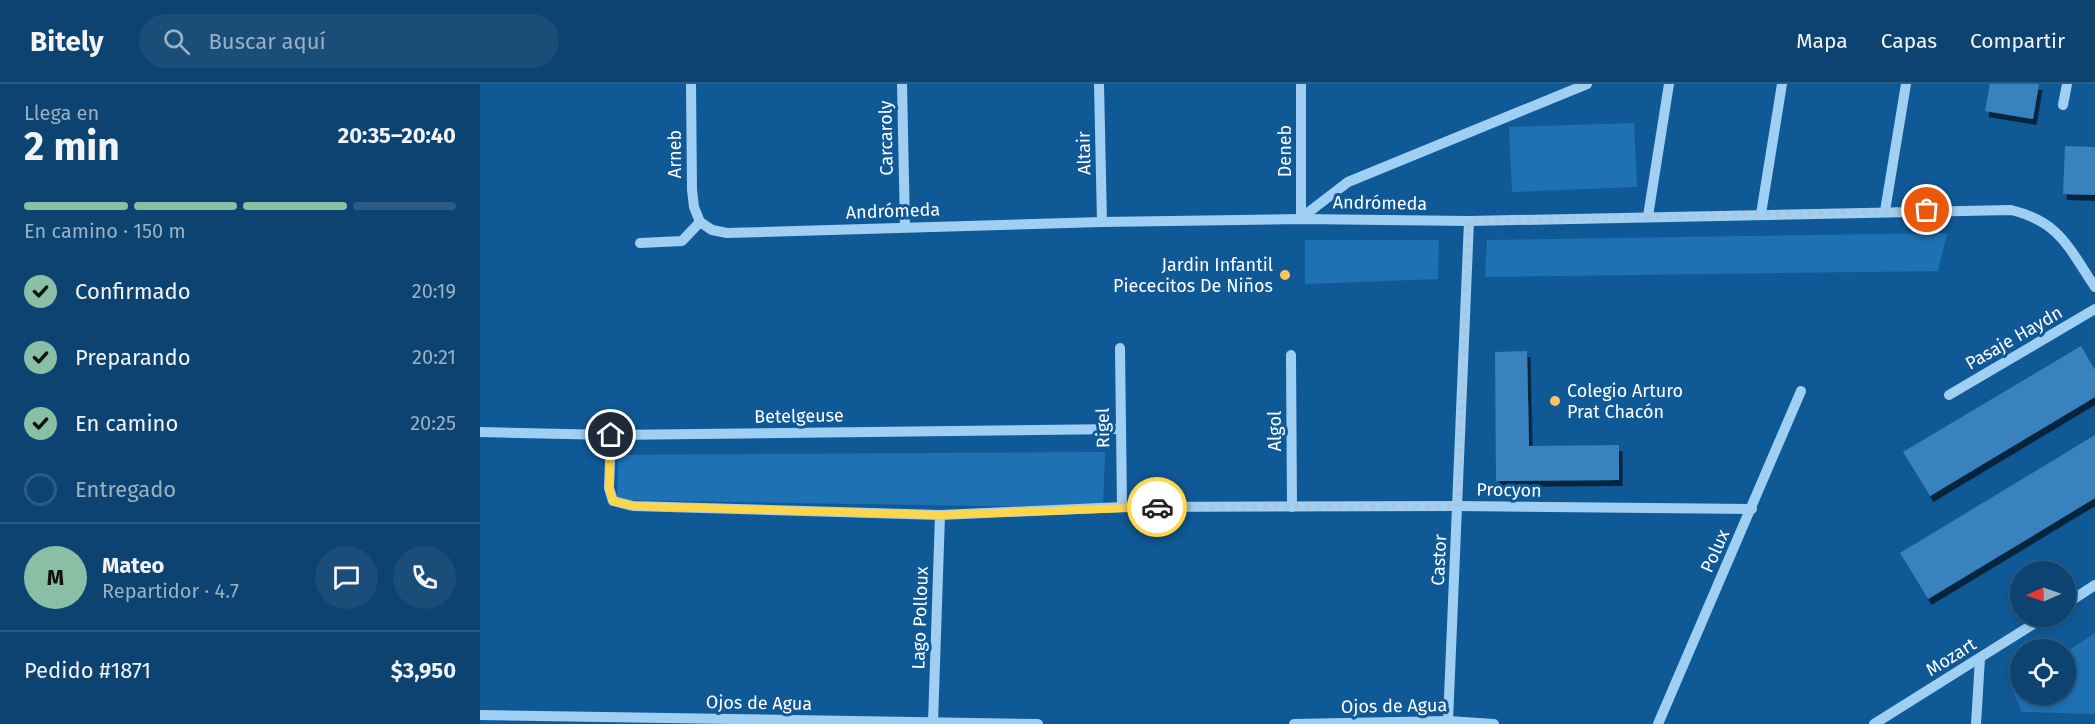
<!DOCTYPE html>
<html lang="es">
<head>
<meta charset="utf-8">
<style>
  :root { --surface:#0c4371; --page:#1a4e79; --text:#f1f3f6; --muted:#9ab0c3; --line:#2c5c84; --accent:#8abfa5 }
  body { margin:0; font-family:"Fira Sans",sans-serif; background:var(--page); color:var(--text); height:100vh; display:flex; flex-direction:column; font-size:22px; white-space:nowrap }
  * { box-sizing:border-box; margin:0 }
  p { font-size:20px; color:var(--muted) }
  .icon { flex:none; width:33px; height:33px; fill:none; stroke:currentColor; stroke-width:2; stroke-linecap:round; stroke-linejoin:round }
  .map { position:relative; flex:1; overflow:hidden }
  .details { display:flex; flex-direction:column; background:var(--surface); width:480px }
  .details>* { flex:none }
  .needle { width:39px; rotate:268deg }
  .buttons { position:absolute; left:1530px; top:477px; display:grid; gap:12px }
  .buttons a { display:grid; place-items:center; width:66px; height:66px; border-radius:50%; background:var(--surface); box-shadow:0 3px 9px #0003,0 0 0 2px var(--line); font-size:30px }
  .pin { position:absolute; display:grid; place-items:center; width:51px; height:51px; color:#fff; margin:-26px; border:3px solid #fff; border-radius:50%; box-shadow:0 2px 6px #0007 }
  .courier { position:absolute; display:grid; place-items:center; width:60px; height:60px; margin:-30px; border:4px solid #ffd54a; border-radius:50%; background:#fff; color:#222; box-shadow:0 2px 8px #0007 }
  .summary em { font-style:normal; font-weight:700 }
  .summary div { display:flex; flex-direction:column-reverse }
  .summary { display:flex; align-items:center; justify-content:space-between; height:102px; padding:0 24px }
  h1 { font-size:39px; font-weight:700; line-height:45px }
  .bar { display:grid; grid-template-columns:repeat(4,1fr); gap:9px 6px; align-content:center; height:72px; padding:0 24px }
  .bar i { height:8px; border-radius:4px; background:var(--line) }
  .bar .selected { background:var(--accent) }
  .bar p { grid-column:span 4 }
  .line { display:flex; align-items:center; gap:15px; padding:0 24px; border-top:2px solid var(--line) }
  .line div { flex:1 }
  .round { display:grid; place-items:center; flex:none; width:63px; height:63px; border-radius:32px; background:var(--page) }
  ol { padding:0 24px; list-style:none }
  li { display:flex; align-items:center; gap:18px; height:66px }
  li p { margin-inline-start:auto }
  li .icon { padding:6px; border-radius:50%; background:var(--accent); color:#111; stroke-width:4 }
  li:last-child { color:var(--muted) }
  li i { width:33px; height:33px; border:3px solid var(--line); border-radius:50% }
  header { display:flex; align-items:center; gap:36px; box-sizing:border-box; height:84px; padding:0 30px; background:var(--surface); border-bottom:2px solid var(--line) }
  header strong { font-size:28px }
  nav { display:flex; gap:33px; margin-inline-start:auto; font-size:21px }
  .search { width:420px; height:54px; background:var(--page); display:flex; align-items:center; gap:15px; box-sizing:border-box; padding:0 21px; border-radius:33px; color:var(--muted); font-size:22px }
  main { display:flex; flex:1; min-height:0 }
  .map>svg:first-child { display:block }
</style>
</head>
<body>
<header>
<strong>Bitely</strong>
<div class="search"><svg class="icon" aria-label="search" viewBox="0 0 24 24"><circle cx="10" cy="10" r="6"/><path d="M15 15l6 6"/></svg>Buscar aquí</div>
<nav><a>Mapa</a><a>Capas</a><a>Compartir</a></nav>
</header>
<main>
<section class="details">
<div class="summary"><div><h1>2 min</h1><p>Llega en</p></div><em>20:35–20:40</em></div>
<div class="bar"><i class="selected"></i><i class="selected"></i><i class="selected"></i><i></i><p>En camino · 150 m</p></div>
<ol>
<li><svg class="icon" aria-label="check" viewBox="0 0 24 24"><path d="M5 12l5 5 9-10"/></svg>Confirmado<p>20:19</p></li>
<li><svg class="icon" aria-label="check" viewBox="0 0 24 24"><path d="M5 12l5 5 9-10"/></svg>Preparando<p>20:21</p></li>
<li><svg class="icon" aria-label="check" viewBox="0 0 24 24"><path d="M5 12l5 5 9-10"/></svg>En camino<p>20:25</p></li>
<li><i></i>Entregado</li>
</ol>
<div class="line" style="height:108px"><b class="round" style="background:var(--accent);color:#111">M</b><div><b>Mateo</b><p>Repartidor · 4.7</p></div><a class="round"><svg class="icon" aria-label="chat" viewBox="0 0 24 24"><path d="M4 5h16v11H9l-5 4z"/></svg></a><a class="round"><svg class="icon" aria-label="phone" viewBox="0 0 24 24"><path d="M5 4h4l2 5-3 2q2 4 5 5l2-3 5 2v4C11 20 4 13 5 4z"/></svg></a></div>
<div class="line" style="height:78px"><div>Pedido #1871</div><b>$3,950</b></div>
</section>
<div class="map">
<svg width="1615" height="640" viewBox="0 0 1615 640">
  <defs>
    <filter id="shadow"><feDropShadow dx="3.5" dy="6" stdDeviation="0" flood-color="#0009"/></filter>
  </defs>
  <rect width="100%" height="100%" fill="#105997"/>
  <g fill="#1e72b4">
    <polygon points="1154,39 1157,103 1032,108 1029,43"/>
    <polygon points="1467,149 1458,187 1005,193 1007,156"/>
    <polygon points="825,156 959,156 958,195 825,200"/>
    <polygon points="625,368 623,424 137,416 138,371"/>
    <polygon points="1615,549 1615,630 1542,628 1532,605 1540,599 1540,610 1586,610 1586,568"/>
  </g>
  <g fill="#3883bf" filter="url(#shadow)">
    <polygon points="1510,0 1559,0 1553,35 1505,27"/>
    <polygon points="1585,62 1615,63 1615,111 1583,110"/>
    <polygon points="1601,262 1615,286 1615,313 1450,412 1423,368"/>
    <polygon points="1047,267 1049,362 1139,361 1139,396 1016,397 1015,268"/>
    <polygon points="1615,351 1615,414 1448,515 1420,469"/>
  </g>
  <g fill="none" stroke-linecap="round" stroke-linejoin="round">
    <g stroke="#a0cff4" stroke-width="10">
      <polyline points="211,0 212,106 214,123 220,138"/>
      <polyline points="422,0 425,143"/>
      <polyline points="619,0 622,138"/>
      <polyline points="1583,21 1587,0"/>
      <polyline points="1405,127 1426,0"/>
      <polyline points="1281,130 1302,0"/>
      <polyline points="1168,132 1189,0"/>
      <polyline points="821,134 868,98 1107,0"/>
      <polyline points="821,135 821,0"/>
      <path d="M220,138L232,146L247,149L622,138L821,135L989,137L1531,126C1580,138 1588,163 1615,203"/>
      <polyline points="160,159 202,157 220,138"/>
      <polyline points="640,264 642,423"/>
      <polyline points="811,271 812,423"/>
      <polyline points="1469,311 1615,225"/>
      <polyline points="0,348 131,351 639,345"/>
      <polyline points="131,351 129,404 133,417 153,422 460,431 642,423 978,422 1272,425"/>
      <polyline points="1586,520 1615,501"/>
      <polyline points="0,631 558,640"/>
      <polyline points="968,637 989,137"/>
      <polyline points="453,639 460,431"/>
      <polyline points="814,640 968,637 1014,640"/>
      <polyline points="1178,640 1321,307"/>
      <polyline points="1394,640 1566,532"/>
      <polyline points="1496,640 1500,574"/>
    </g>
  </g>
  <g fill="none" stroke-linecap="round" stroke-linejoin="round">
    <polyline stroke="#abc5db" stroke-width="6" stroke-dasharray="0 10.8" points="677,423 978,422 988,137 1447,126"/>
    <polyline stroke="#ffd54a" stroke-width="8" points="131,351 129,404 133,417 153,422 460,431 677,423"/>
  </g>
  <g fill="#ffc163" stroke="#105997" stroke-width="2">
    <circle cx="805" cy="191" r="6"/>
    <circle cx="1075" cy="317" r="6"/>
  </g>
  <g text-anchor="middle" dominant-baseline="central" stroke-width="6" stroke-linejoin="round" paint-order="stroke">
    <g font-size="18" fill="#fff" stroke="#105997">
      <text transform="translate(406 54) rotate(-91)">Carcaroly</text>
      <text transform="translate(805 67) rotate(-90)">Deneb</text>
      <text transform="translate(604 69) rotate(-91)">Altair</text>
      <text transform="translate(195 70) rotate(-90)">Arneb</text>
      <text transform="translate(900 119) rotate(1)">Andrómeda</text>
      <text transform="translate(413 127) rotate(-2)">Andrómeda</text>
      <text transform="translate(1534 254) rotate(-30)">Pasaje Haydn</text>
      <text transform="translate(319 332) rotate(-1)">Betelgeuse</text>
      <text transform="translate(623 344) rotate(-91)">Rigel</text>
      <text transform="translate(795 347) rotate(-90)">Algol</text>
      <text transform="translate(1029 406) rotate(1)">Procyon</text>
      <text transform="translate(1235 467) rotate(-66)">Polux</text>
      <text transform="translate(959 476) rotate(-87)">Castor</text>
      <text transform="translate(440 534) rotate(-88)">Lago Polloux</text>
      <text transform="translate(1471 573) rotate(-32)">Mozart</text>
      <text transform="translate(279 619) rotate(1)">Ojos de Agua</text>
      <text transform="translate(914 622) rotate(-1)">Ojos de Agua</text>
    </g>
    <g font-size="18" fill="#fff" stroke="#105997" text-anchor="end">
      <text x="793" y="181">Jardin Infantil<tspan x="793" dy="21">Piececitos De Niños</tspan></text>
      <text x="1087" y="307" text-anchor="start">Colegio Arturo<tspan x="1087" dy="21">Prat Chacón</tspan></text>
    </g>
  </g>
</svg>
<div class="buttons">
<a><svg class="needle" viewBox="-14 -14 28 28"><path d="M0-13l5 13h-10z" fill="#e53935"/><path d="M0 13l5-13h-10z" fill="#9ab0c3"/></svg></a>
<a><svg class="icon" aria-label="locate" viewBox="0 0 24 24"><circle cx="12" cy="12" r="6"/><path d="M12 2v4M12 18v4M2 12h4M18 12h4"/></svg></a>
</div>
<div class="pin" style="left:1447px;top:126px;background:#ea580c"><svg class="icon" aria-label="bag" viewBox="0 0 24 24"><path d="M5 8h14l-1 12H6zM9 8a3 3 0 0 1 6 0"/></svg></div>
<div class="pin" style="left:131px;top:351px;background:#1f2937"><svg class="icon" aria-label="home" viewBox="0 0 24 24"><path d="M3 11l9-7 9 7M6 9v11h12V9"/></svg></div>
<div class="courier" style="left:677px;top:423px"><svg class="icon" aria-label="car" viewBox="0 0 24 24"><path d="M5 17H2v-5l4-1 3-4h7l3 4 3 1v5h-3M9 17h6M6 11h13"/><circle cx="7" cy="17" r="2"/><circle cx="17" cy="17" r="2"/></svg></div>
</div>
</main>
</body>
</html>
